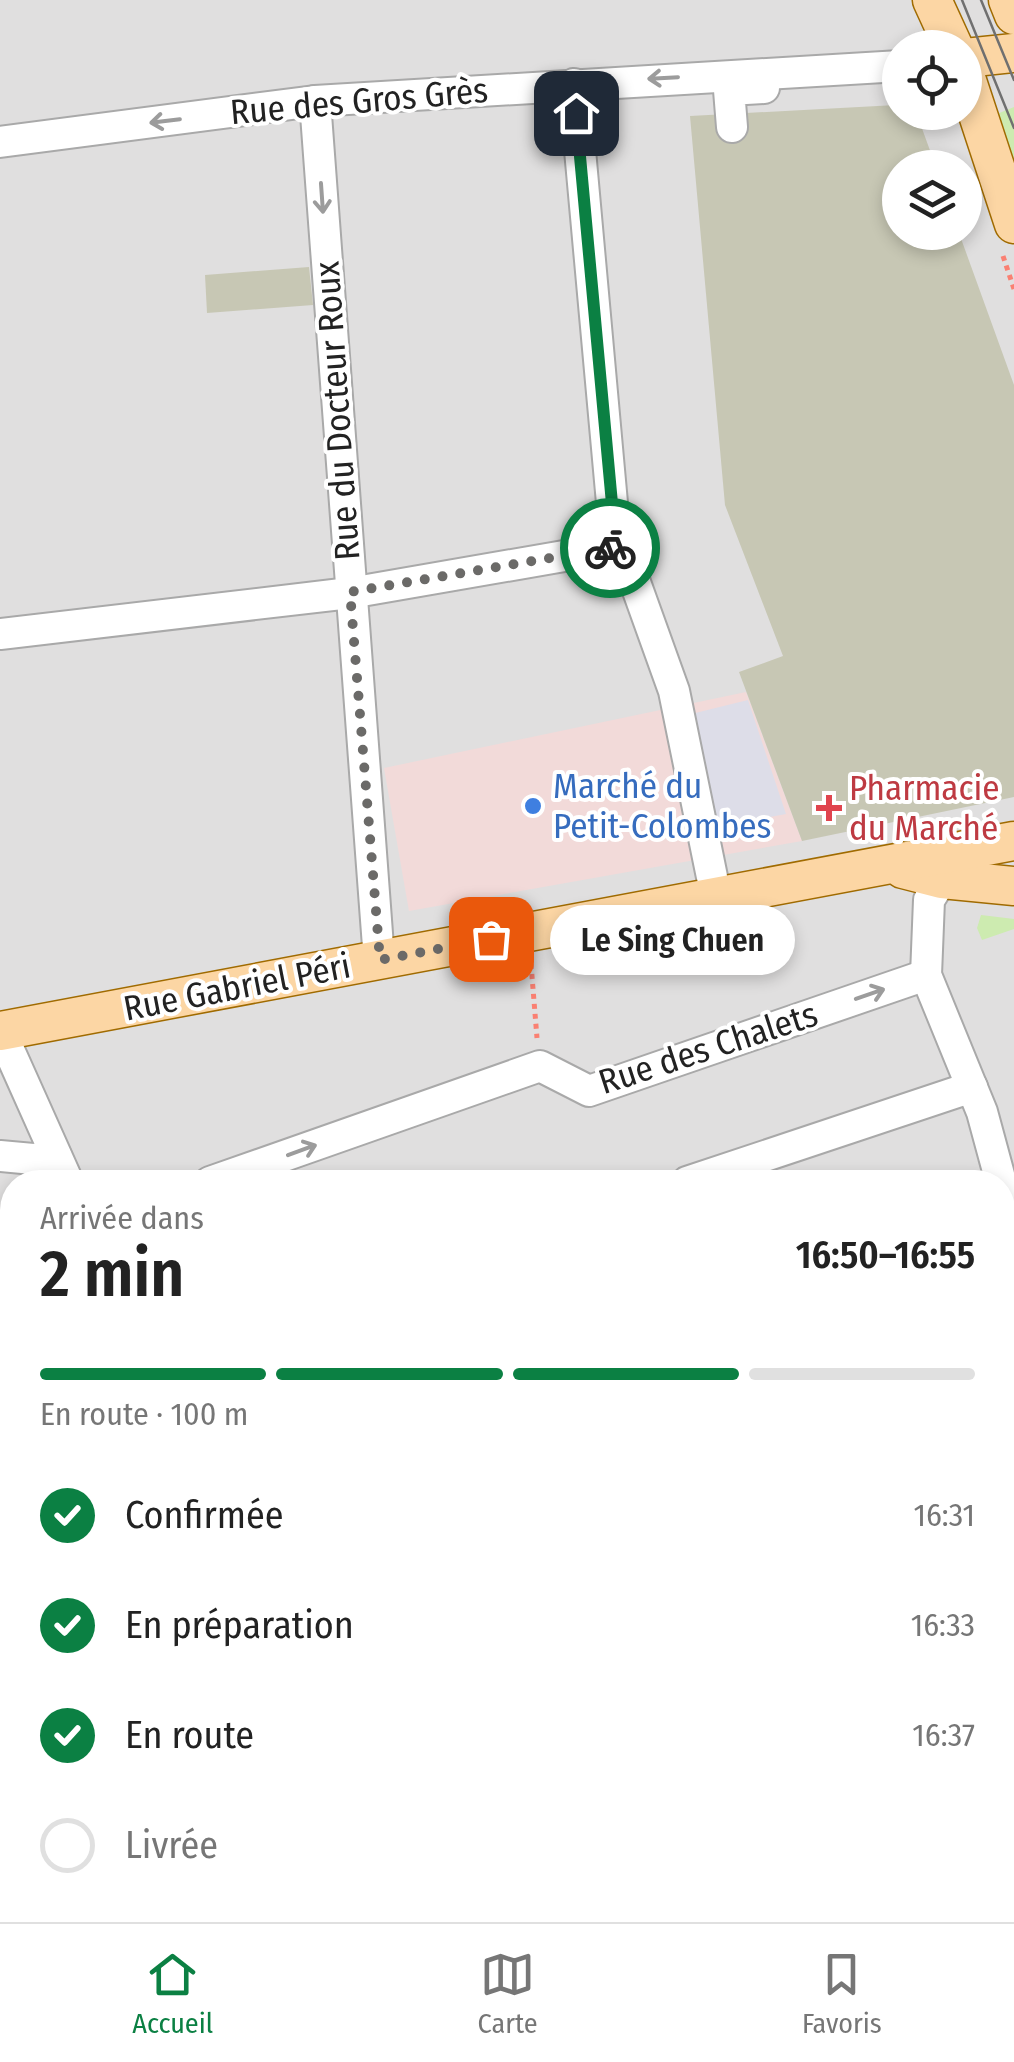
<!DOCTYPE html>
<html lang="fr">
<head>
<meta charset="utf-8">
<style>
  :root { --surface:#fff; --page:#f2f2f2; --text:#222; --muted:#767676; --line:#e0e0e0; --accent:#0b8043 }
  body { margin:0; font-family:"Fira Sans Condensed",sans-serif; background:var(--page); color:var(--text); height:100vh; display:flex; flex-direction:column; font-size:38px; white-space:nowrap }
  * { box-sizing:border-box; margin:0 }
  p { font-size:32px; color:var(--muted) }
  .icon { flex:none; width:55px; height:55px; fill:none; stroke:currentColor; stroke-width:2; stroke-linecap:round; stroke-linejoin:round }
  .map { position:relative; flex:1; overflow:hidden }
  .drawer { position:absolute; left:0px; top:1170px; width:1015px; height:752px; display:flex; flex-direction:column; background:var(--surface); border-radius:40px 40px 0 0; box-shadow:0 5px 15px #0003 }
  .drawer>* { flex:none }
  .tools { position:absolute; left:882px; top:30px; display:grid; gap:20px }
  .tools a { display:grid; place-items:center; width:100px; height:100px; border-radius:50%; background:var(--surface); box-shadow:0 5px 15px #0003; font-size:50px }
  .pin { position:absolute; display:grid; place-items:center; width:85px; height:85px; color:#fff; margin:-42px; border-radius:20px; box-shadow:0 5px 15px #0006 }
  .courier { position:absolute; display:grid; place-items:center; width:100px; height:100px; margin:-50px; border:8px solid #0b8043; border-radius:50%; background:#fff; color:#222; box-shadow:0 2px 12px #0007 }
  .bubble { position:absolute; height:70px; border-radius:35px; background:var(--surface); box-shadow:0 5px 15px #0003; font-size:32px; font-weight:600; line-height:70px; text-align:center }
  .summary em { font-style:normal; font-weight:600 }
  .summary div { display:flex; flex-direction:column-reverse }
  .summary { display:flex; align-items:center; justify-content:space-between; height:170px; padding:0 40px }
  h1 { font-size:65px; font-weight:600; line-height:75px }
  .bar { display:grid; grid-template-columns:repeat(4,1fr); gap:15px 10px; align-content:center; height:120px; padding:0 40px }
  .bar i { height:12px; border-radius:8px; background:var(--line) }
  .bar .selected { background:var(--accent) }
  .bar p { grid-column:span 4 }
  ol { padding:0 40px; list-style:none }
  li { display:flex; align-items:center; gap:30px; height:110px }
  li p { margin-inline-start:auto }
  li .icon { padding:10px; border-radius:50%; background:var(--accent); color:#fff; stroke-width:4 }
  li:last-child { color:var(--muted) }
  li i { width:55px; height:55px; border:5px solid var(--line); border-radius:50% }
  .tabs { display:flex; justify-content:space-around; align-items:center; height:140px; border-top:2px solid var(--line); background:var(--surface); font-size:28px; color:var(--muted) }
  .tabs a { display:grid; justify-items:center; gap:5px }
  .tabs .selected { color:var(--accent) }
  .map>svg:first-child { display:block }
</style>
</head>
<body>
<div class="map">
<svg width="1014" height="1922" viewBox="0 0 1014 1922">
  <rect width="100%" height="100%" fill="#f2efe9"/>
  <path fill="#e0dfdf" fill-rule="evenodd" d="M0,0H1014V1922H0ZM900,48H965V112H900ZM900,168H965V232H900ZM12,1182H1002V1910H12Z"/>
  <polygon fill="#f2dad9" points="746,692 802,841 409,911 384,768"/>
  <polygon fill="#ffffe5" points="0,1317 12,1361 12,1654 0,1657"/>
  <g fill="#c7c7b4">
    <polygon points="896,105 900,112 920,123 936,167 900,168 900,232 959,233 1014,385 1014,797 802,841 739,672 783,656 725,505 690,116"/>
    <polygon points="309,267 313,305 207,313 205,275"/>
  </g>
  <g fill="#cdebb0">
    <polygon points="1014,107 1014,181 992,116"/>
    <polygon points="981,915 1014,919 1014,929 982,940 977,928"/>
  </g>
  <polygon fill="#dddde8" points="748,700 786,814 688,832 679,717"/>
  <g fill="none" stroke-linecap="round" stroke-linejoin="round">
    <g stroke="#a9a9a9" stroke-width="34">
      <g id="minor">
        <polyline points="315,101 379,960"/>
        <polyline points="732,127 729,90 764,88"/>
        <polyline points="0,142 315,101 900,66"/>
        <polyline points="627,560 674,691 712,877"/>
        <polyline points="0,634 350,593 616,547 574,84"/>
        <polyline points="937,858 942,879 929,900 926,975 982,1112 1001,1182"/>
        <polyline points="0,1030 68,1182"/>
        <polyline points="0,1156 33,1159 56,1156"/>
        <polyline points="210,1182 540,1066 589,1091 926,975"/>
        <polyline points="687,1182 972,1087"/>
        <polyline points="1002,1188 1014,1230"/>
        <polyline points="1002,1360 1014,1356"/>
        <polyline points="1002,1551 1014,1548"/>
        <polyline points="0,1675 12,1672"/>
        <polyline points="0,1801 12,1851"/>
        <polyline points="27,1910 30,1922"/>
        <polyline points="483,1910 491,1922"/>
        <polyline points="900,1922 902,1910"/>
      </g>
    </g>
    <g stroke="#a06b00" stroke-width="41">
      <g id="major">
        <polyline points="932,0 954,48"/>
        <polyline points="1008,0 1014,15"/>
        <polyline points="965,58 1014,53"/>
        <polyline points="965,75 1014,224"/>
        <polyline points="903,869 942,879 1014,886"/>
        <polyline points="0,1031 1014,841"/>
      </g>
    </g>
    <g stroke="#fa8072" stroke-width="5" stroke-dasharray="5 5" stroke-linecap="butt">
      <polyline points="1003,256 1014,289"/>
      <polyline points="531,964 537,1038"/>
    </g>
    <use href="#minor" stroke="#fff" stroke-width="30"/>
    <use href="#major" stroke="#fcd6a4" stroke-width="38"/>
    <g stroke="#707070" stroke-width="2.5">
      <polyline points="962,0 1014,128"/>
      <polyline points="981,0 1014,80"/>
    </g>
  </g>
  <defs><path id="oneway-shaft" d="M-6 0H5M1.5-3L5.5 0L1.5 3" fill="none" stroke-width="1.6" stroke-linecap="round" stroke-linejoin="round" transform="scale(2.5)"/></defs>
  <g stroke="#9c9c9c">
    <use href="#oneway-shaft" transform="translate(663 78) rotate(177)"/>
    <use href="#oneway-shaft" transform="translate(165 121) rotate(173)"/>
    <use href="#oneway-shaft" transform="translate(322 198) rotate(86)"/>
    <use href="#oneway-shaft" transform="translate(870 994) rotate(-19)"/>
    <use href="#oneway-shaft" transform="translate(302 1150) rotate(-20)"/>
  </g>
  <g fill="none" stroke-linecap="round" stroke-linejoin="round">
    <polyline stroke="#6b6a68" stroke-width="10" stroke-dasharray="0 18" points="491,939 380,960 350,592 610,548"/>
    <polyline stroke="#0b8043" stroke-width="12" points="576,113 616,547 610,548"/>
  </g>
  <circle fill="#3f7fe0" stroke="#fff" stroke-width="4" cx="533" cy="806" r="10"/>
  <path fill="#e0444e" stroke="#fff" stroke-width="4" d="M824 793h10v10h10v10h-10v10h-10v-10h-10v-10h10z"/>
  <g text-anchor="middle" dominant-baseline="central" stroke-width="8" stroke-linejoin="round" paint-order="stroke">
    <g font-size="35" fill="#222" stroke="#fff">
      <text transform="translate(359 101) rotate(-5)">Rue des Gros Grès</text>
      <text transform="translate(337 411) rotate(-94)">Rue du Docteur Roux</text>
      <text transform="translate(237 987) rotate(-11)">Rue Gabriel Péri</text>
      <text transform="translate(708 1048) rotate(-18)">Rue des Chalets</text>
    </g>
    <g font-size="35" fill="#366cbe" stroke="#fff" text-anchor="start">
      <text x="553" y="786">Marché du<tspan x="553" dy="40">Petit-Colombes</tspan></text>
    </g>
    <g font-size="35" fill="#be3a42" stroke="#fff" text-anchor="start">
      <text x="849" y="788">Pharmacie<tspan x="849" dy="40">du Marché</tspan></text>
    </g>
  </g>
</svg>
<div class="tools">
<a><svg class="icon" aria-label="locate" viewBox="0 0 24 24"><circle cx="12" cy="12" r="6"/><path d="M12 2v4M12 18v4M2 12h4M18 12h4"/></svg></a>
<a><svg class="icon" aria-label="layers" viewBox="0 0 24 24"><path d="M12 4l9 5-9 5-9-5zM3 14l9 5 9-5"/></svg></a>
</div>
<div class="pin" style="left:491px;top:939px;background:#ea580c"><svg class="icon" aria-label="bag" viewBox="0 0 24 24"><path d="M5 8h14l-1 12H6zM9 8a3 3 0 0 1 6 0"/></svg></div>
<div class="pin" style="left:576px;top:113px;background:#1f2937"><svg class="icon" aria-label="home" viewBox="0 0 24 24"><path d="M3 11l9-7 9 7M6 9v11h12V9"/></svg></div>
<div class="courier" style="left:610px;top:548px"><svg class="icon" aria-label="bike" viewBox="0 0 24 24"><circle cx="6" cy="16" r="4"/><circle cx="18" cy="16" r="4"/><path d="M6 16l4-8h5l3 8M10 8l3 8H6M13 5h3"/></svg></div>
<div class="bubble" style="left:550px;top:905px;width:245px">Le Sing Chuen</div>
<section class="drawer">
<div class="summary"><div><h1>2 min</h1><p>Arrivée dans</p></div><em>16:50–16:55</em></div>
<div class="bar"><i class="selected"></i><i class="selected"></i><i class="selected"></i><i></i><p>En route · 100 m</p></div>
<ol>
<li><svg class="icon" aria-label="check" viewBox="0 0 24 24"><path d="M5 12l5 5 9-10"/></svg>Confirmée<p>16:31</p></li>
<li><svg class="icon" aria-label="check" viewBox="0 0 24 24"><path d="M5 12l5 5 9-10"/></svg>En préparation<p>16:33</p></li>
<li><svg class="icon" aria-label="check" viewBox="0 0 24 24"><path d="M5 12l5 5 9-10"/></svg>En route<p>16:37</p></li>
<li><i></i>Livrée</li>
</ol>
</section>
</div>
<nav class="tabs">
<a class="selected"><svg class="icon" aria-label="home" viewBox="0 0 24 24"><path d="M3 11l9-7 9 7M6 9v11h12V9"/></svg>Accueil</a>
<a><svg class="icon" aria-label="map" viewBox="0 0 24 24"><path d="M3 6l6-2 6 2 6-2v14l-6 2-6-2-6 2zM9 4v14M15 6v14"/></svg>Carte</a>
<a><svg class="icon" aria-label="saved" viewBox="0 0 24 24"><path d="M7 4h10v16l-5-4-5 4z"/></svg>Favoris</a>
</nav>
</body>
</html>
